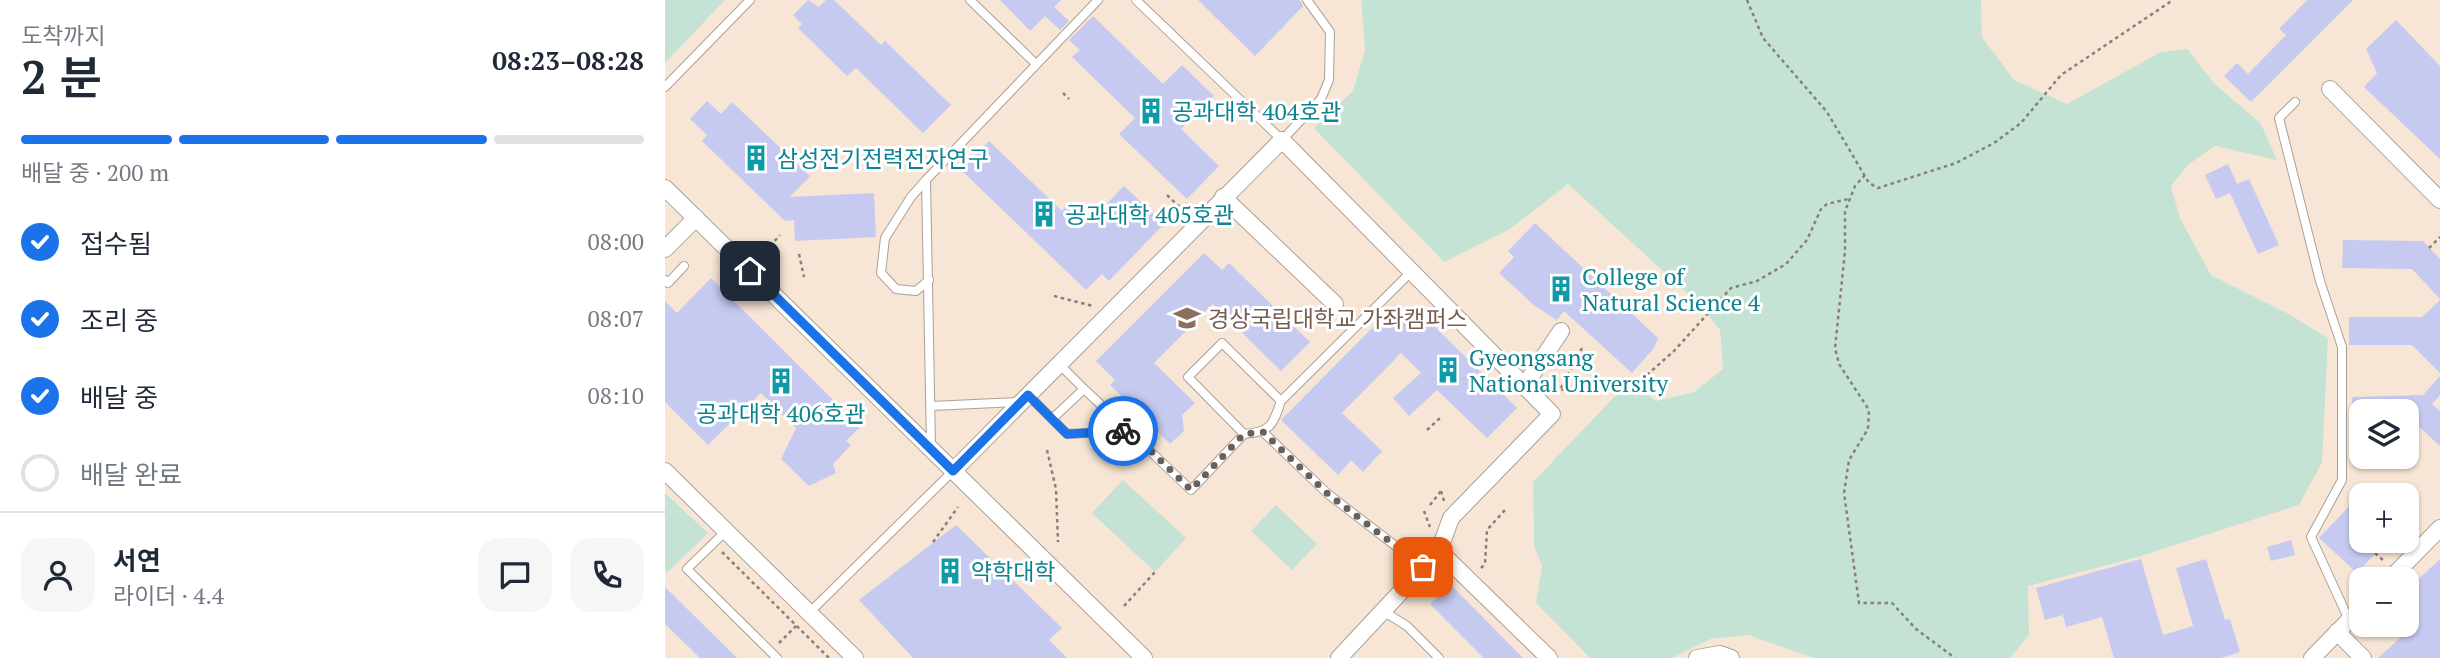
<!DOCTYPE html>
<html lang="ko">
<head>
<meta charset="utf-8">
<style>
  :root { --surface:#fff; --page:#f6f6f7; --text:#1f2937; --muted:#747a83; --line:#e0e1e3; --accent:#1a73e8 }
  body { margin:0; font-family:"PT Serif","Noto Sans KR",serif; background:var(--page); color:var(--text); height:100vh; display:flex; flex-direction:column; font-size:26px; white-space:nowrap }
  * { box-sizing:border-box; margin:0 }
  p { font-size:23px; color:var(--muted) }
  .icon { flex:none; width:38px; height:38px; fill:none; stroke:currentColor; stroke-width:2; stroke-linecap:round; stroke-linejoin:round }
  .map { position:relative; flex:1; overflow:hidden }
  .details { display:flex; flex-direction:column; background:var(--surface); width:665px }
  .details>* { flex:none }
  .tools { position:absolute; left:1684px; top:399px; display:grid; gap:14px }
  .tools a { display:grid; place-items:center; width:70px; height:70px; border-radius:14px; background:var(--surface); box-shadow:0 2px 5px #0004; font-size:35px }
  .pin { position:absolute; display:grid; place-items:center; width:60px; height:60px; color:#fff; margin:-30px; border-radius:14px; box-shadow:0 4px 10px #0006 }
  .courier { position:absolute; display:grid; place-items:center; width:70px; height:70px; margin:-35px; border:5px solid #1a73e8; border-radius:50%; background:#fff; color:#222; box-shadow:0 2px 9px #0007 }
  .head em { font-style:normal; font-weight:600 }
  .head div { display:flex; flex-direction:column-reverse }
  .head { display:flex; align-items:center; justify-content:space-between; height:119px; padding:0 21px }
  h1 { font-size:46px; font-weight:600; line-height:52px }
  .bar { display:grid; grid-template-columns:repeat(4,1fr); gap:10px 7px; align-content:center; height:84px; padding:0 21px }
  .bar i { height:9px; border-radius:5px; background:var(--line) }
  .bar .selected { background:var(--accent) }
  .bar p { grid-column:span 4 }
  .line { display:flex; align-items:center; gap:18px; padding:0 21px; border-top:2px solid var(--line) }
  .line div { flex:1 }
  .round { display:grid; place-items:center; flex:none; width:74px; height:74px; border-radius:21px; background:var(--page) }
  ol { padding:0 21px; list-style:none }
  li { display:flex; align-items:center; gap:21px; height:77px }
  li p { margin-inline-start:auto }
  li .icon { padding:7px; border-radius:50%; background:var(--accent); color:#fff; stroke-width:4 }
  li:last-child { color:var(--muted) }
  li i { width:38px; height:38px; border:4px solid var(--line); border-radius:50% }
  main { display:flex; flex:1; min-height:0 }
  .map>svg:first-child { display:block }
</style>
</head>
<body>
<main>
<section class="details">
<div class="head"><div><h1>2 분</h1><p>도착까지</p></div><em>08:23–08:28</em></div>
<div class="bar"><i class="selected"></i><i class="selected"></i><i class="selected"></i><i></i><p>배달 중 · 200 m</p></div>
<ol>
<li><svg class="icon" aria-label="check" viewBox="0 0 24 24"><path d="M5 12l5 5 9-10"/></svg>접수됨<p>08:00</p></li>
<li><svg class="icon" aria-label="check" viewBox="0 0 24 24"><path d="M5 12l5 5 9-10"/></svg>조리 중<p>08:07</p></li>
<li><svg class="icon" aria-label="check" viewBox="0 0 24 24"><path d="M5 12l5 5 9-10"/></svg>배달 중<p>08:10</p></li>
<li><i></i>배달 완료</li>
</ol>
<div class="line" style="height:126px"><a class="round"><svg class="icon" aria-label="person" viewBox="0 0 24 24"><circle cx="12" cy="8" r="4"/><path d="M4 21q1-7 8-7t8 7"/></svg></a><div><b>서연</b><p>라이더 · 4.4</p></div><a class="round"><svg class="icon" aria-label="chat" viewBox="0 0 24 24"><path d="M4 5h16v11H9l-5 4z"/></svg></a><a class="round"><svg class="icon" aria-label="phone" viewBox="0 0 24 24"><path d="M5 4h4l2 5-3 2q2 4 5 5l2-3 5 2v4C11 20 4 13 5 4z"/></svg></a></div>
</section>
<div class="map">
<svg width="1775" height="658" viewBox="0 0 1775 658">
  <rect width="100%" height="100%" fill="#fdf1e6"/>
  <g fill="#f7e6d5" fill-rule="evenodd">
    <polygon points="60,0 696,0 700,50 688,91 845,229 903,184 1035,305 1055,330 1058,369 1029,392 991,401 978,391 868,482 869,547 877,565 871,603 925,658 0,658 0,571 2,573 43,533 0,493 0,63"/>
    <path d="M1315,0H1775V658H1345L1364,634L1362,586L1473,557L1634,505L1620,312L1546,275L1515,218L1506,186L1524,164L1550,146L1611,159L1596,124L1550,84L1522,50L1402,104L1349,80L1317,37ZM1696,411H1741V457H1696ZM1696,495H1741V541H1696ZM1696,579H1741V625H1696Z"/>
    <polygon points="1083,635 1150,658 1007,658 1046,639"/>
  </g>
  <g fill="#c4e3d4">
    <polygon points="0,0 60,0 0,63"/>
    <polygon points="696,0 1316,0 1317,37 1349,80 1402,104 1496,52 1522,49 1550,84 1596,124 1612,160 1550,146 1524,164 1506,186 1515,218 1546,275 1620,312 1663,338 1657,462 1634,505 1473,557 1363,586 1364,635 1345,658 1149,658 1083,635 1046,639 1007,658 925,658 871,603 877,565 869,547 868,482 955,391 978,391 991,401 1029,392 1058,369 1055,330 1035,305 903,184 845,229 779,262 649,128 688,91 700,50"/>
    <polygon points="458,480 521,538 490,572 427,513"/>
    <polygon points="0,493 43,533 2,573 0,571"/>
    <polygon points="611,505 652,544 627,570 586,531"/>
  </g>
  <g fill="#c7caf0">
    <polygon points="143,0 154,7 161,0 169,0 216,45 220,41 286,105 258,133 191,68 182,76 133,28 137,24 128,15"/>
    <polygon points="335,0 396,0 389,7 404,21 395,30 380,16 365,31"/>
    <polygon points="533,0 635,0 638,6 590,56"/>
    <polygon points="1642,0 1688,0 1586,102 1559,76 1572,63 1583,74 1621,35 1614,29"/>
    <polygon points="428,16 498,84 517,65 549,96 516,129 554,166 522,199 454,134 470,118 407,57 415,50 404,40"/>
    <polygon points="1731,20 1775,66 1775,159 1699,87 1712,73 1701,49"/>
    <polygon points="42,101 56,114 67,102 145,176 125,197 209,193 211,237 130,241 129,220 120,221 37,141 42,135 25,119"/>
    <polygon points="324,141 397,211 404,203 424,222 459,186 499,224 444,281 437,274 421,290 296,170"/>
    <polygon points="1563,164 1572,184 1584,179 1614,245 1593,254 1565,193 1551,199 1540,175"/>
    <polygon points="870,223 993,338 989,348 967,373 899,311 892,320 870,306 834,273 849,257 843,251"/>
    <polygon points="1678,240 1758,241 1775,259 1775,299 1747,269 1677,268"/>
    <polygon points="539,253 557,270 564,263 645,342 616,371 548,304 489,363 530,403 517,415 519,431 505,444 445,385 450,380 431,361"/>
    <polygon points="46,278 195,427 181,441 186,445 168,464 171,473 144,486 116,459 131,428 96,393 43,445 0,402 0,301 12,313"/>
    <polygon points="1775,300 1775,373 1747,345 1684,345 1684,317 1757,317"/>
    <polygon points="731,304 741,314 749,306 852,408 822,438 772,390 744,416 728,398 756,373 736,353 677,413 717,451 698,472 686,460 673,475 616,420"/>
    <polygon points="1775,376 1775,395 1767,404 1775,411 1775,446 1751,424 1741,424 1741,411 1687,411 1687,397 1758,395"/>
    <polygon points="1696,494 1696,541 1722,541 1692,573 1654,538"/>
    <polygon points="291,525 397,628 384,640 402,658 248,658 194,600"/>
    <polygon points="1626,540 1630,555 1606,561 1602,547"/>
    <polygon points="1476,559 1498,635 1528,626 1511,568 1541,559 1560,620 1565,619 1575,652 1556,658 1449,658 1437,617 1401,627 1398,615 1380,620 1371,588"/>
    <polygon points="1775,559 1775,658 1713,658 1734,639 1741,625 1741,591"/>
    <polygon points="785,584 858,658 819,658 765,604"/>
    <polygon points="0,587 72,658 35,658 0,624"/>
  </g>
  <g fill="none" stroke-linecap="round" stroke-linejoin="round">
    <g stroke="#aba096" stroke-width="10">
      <g id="service">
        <polyline points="305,0 370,63"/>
        <polyline points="471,0 617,140 656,99 664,80 665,32 642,0"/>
        <polyline points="0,87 85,0"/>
        <polyline points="1630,102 1614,118 1655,281 1677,347 1677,480 1646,537 1684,620"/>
        <polyline points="261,180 246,197 220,238 216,273 231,289 251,291 264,280"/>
        <polyline points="0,280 3,283 19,266"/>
        <polyline points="394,364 419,389 387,419 402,434 464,431 526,490 579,434"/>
        <polyline points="419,389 464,431"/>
        <polyline points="363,395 387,419"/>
        <path d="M616,401L557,343L523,377L579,434C606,432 608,425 616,401L747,271"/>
        <polyline points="266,406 354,402"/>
        <polyline points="598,432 663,494 758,567"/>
        <polyline points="266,446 261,180 433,0"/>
        <polyline points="61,531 22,569 112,658"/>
        <polyline points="718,611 742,626 774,658"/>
        <polyline points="144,613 288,471"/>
      </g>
    </g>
    <g stroke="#aba096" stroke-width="18">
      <g id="minor">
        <polyline points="1665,89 1775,200"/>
        <polyline points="0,188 479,658"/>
        <polyline points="558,197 670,304"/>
        <polyline points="0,249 31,218"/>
        <polyline points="860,385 896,331"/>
        <polyline points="0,471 190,658"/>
        <polyline points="288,471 617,140 887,414 786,518 774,551 674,658"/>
        <polyline points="774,551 884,658"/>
        <polyline points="1725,579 1775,528"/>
        <polyline points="1672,632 1698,658"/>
        <polyline points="1032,658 1055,654 1066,658"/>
        <polyline points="1647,658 1696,608"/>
      </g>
    </g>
    <g stroke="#888079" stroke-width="2.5" stroke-dasharray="3.5 3.5" stroke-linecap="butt">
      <polyline points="1082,0 1098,38 1162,112 1204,183 1213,188 1291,163 1329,143 1356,123 1396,75 1508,0"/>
      <polyline points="398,93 404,99"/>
      <polyline points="1200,175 1190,186 1180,211 1180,251 1170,348 1174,364 1204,410 1203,429 1184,460 1179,493 1194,603 1227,603 1251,629 1290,658"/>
      <polyline points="502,195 520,212"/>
      <polyline points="105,246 115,235"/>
      <polyline points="1764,248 1775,237"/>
      <polyline points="134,254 139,277"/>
      <polyline points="389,296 428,306"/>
      <polyline points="896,388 917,348"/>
      <polyline points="890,393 920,379 943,384 975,381 1009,351 1066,288 1092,281 1121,264 1142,240 1156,209 1162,204 1183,199"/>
      <polyline points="762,430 775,418"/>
      <polyline points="382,450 391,489 393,542"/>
      <polyline points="776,491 779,501"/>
      <polyline points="765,505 776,491"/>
      <polyline points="759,511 765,527"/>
      <polyline points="268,542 293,507"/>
      <polyline points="57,552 164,658"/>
      <polyline points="1710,553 1719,561"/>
      <polyline points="816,568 820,564 822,530 840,510"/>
      <polyline points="459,606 490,572"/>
      <polyline points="114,643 131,626"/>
    </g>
    <use href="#service" stroke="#fff" stroke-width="8"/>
    <use href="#minor" stroke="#fff" stroke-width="16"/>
  </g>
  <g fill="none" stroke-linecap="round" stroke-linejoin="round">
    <polyline stroke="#68615b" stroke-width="7" stroke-dasharray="0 12.6" points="458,431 464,430 526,490 579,434 598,432 663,494 758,567"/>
    <polyline stroke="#1a73e8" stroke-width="9" points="85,271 288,471 363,395 402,434 458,431"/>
  </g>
  <defs>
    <g id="building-bare" transform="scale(2.1)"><path d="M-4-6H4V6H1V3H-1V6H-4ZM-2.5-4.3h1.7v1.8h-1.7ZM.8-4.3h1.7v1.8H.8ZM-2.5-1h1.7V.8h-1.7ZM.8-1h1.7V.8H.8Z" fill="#0f9aa8" stroke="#fff" stroke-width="2.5" paint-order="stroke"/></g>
    <g id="university-bare" transform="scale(2.1)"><path d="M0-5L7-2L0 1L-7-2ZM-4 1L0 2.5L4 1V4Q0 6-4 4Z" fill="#8d6e63" stroke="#fff" stroke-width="2.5" paint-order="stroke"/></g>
  </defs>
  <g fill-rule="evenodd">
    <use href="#building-bare" x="486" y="111"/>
    <use href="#building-bare" x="91" y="158"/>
    <use href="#building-bare" x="379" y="214"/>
    <use href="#building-bare" x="896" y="289"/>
    <use href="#university-bare" x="522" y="318"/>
    <use href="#building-bare" x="783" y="370"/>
    <use href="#building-bare" x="116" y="381"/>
    <use href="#building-bare" x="285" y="571"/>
  </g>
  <g text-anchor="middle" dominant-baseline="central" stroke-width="6" stroke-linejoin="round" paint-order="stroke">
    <g font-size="23" fill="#0d838f" stroke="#fff" text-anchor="start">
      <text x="507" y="111">공과대학 404호관</text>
      <text x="112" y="158">삼성전기전력전자연구</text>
      <text x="400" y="214">공과대학 405호관</text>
      <text x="917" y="276">College of<tspan x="917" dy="26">Natural Science 4</tspan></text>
      <text x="804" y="357">Gyeongsang<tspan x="804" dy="26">National University</tspan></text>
      <text x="116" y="413" text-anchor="middle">공과대학 406호관</text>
      <text x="306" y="571">약학대학</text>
    </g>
    <g font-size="23" fill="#785e54" stroke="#fff" text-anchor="start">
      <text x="543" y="318">경상국립대학교 가좌캠퍼스</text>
    </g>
  </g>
</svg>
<div class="tools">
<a><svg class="icon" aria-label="layers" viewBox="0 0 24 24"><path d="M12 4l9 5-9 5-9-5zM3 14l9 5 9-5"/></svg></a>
<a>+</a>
<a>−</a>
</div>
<div class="pin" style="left:758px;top:567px;background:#ea580c"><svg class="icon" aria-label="bag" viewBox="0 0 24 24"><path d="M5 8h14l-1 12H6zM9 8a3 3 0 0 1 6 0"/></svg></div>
<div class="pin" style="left:85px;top:271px;background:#1f2937"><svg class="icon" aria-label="home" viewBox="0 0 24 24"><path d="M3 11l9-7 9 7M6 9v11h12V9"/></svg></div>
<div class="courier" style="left:458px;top:431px"><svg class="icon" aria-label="bike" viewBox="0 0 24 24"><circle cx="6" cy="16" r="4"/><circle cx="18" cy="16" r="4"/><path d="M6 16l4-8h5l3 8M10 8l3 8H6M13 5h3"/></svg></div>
</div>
</main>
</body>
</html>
